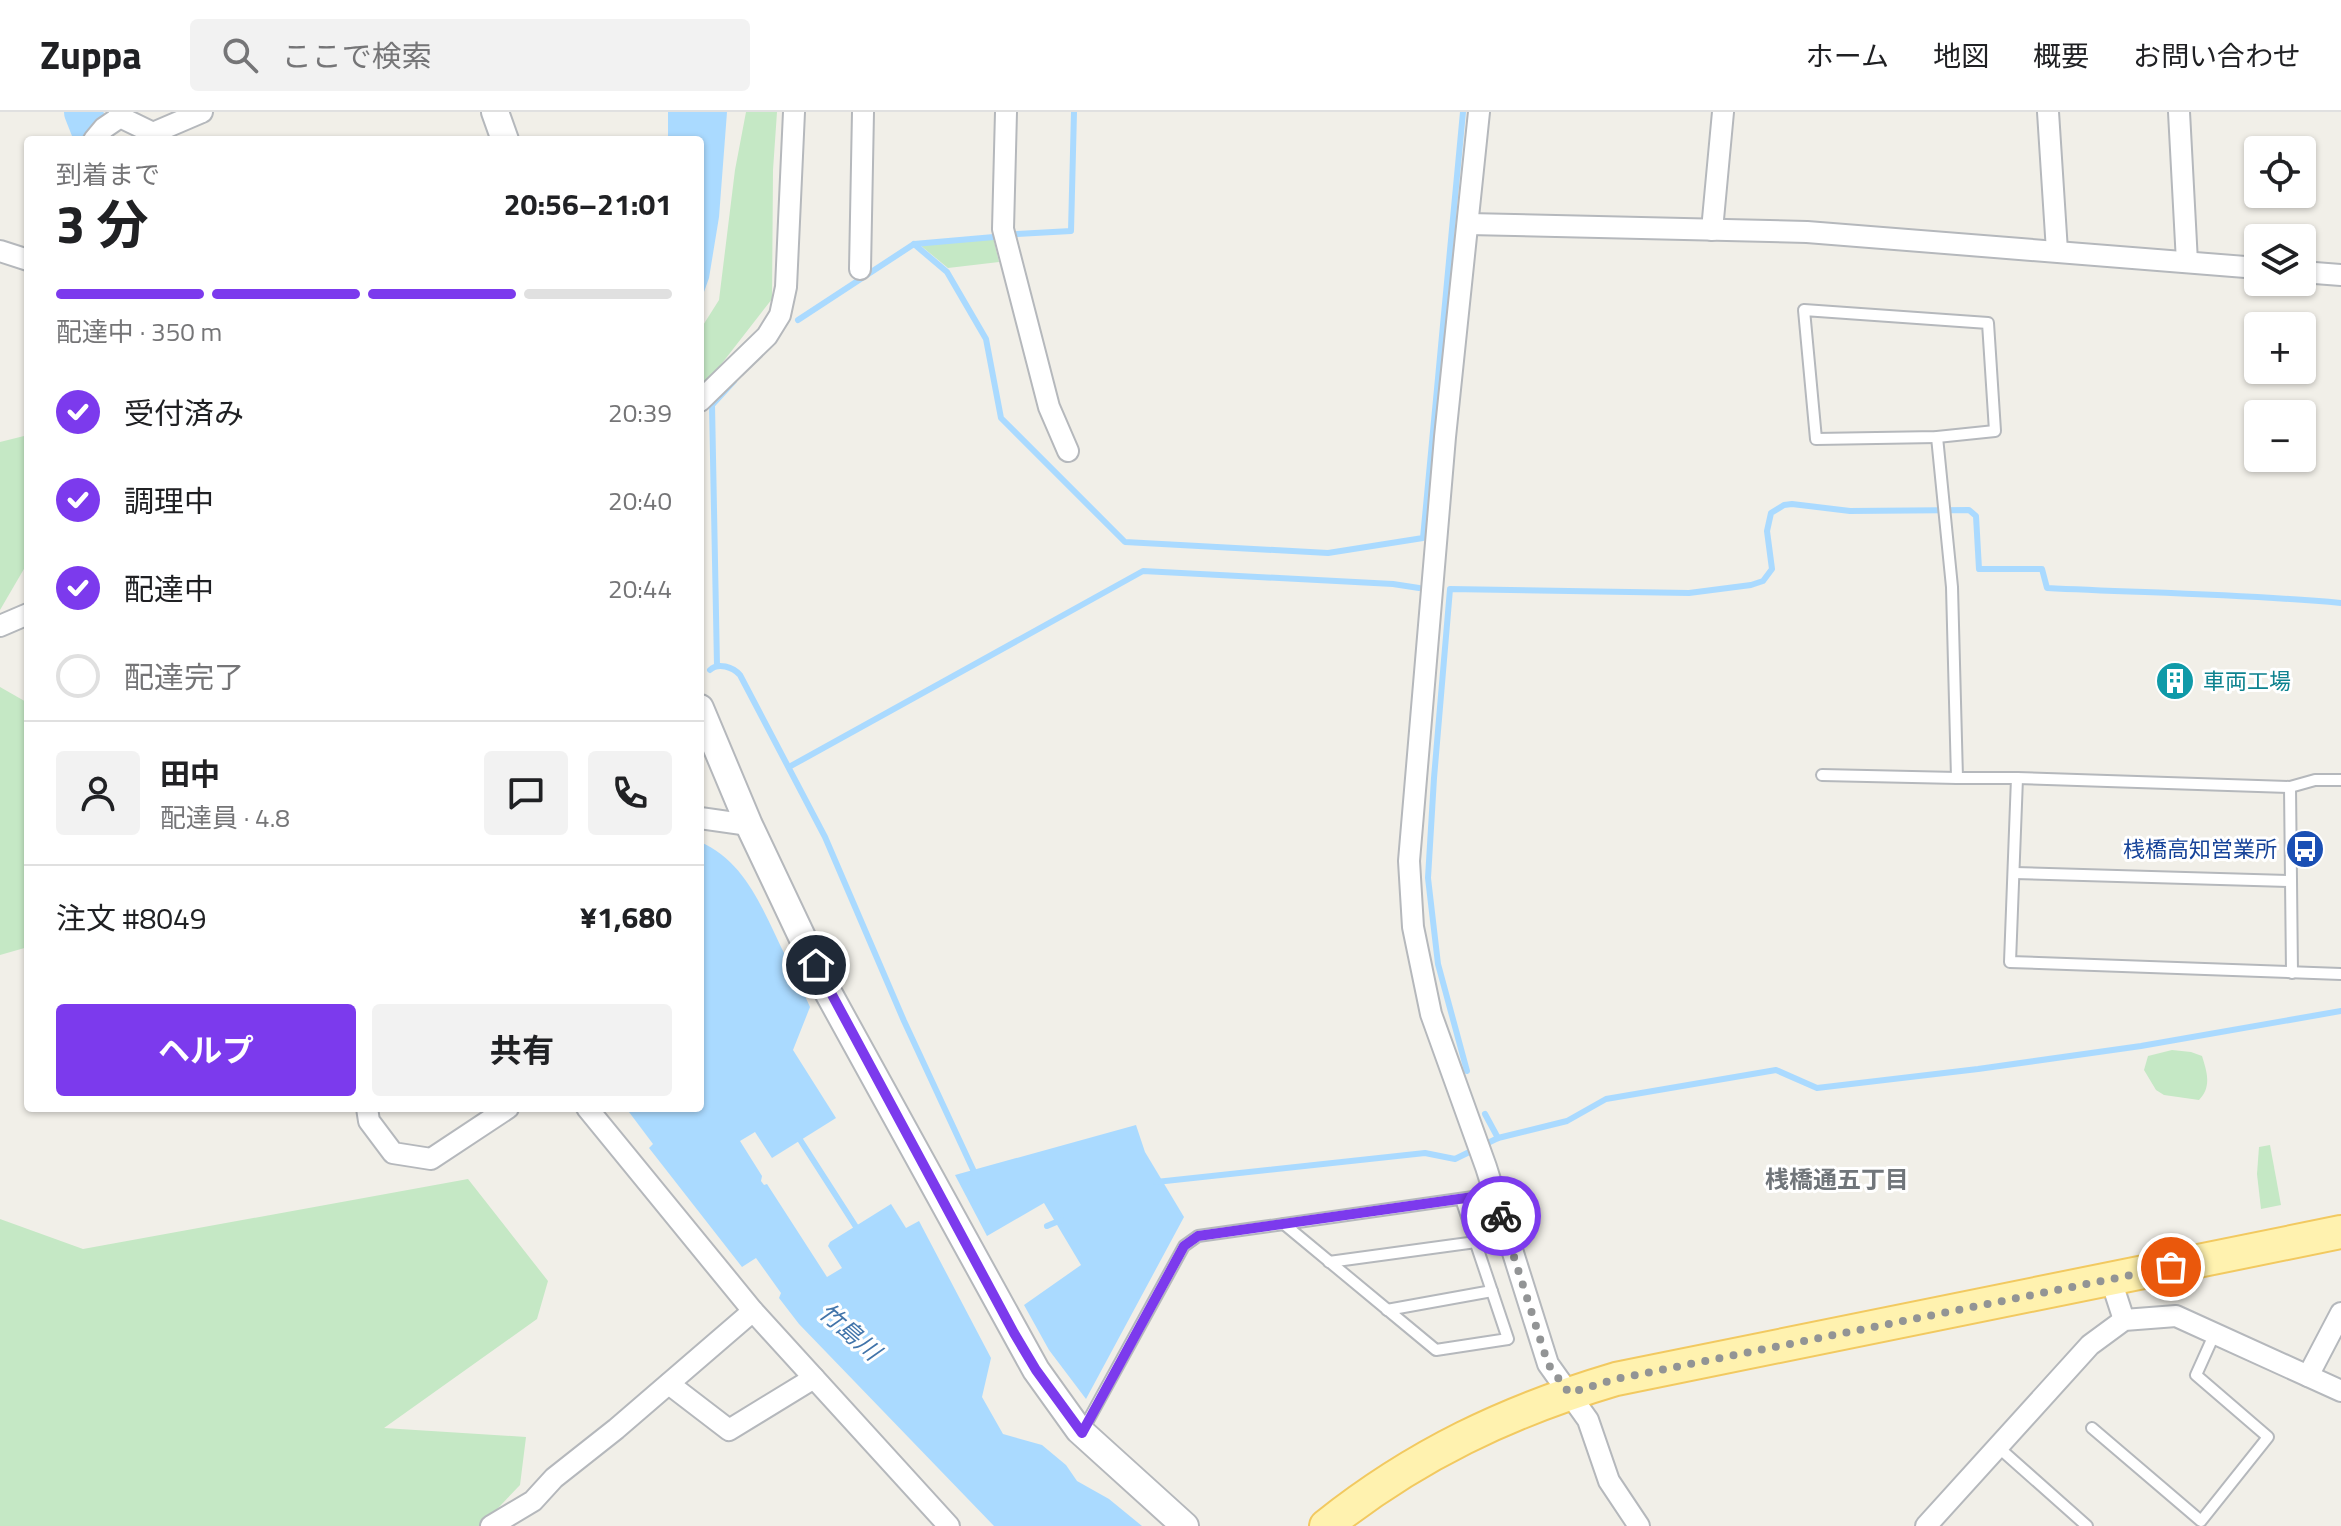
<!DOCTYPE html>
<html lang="ja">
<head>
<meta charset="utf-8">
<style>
  :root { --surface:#fff; --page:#f2f2f2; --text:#202124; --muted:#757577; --line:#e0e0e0; --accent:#7c3aed }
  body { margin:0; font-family:"Titillium Web","Noto Sans JP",sans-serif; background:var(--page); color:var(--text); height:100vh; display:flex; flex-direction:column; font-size:30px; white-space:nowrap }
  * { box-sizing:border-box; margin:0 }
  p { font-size:26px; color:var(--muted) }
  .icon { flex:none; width:44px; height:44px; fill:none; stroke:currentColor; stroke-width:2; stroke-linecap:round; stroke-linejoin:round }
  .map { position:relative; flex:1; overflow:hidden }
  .details { position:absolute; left:24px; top:24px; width:680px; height:976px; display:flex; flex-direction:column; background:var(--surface); border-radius:8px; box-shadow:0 2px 6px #0004 }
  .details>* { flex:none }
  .tools { position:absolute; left:2244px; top:24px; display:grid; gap:16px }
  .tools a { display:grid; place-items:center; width:72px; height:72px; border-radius:8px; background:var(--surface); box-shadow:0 2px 6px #0004; font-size:40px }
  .pin { position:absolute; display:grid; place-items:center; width:68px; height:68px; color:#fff; margin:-34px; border:4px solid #fff; border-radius:50%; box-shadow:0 2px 8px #0007 }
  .courier { position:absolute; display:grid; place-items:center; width:80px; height:80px; margin:-40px; border:6px solid #7c3aed; border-radius:50%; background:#fff; color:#222; box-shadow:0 2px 10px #0007 }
  .head em { font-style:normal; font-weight:700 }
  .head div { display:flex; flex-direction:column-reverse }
  .head { display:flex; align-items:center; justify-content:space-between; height:136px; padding:0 32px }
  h1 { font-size:52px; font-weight:700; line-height:60px }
  .bar { display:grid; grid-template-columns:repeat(4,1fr); gap:12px 8px; align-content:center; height:96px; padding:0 32px }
  .bar i { height:10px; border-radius:6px; background:var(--line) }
  .bar .current { background:var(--accent) }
  .bar p { grid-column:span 4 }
  .line { display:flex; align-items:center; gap:20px; padding:0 32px; border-top:2px solid var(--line) }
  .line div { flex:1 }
  .round { display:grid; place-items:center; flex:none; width:84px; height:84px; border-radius:8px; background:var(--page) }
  ol { padding:0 32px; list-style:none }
  li { display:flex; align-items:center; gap:24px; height:88px }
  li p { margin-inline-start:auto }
  li .icon { padding:8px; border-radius:50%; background:var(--accent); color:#fff; stroke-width:4 }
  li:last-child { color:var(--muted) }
  li i { width:44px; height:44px; border:4px solid var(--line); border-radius:50% }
  .button { display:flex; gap:16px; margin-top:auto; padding:16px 32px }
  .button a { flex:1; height:92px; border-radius:8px; background:var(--accent); color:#fff; font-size:32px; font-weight:700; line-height:92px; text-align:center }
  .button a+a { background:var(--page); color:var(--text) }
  header { display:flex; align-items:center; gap:48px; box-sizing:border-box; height:112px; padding:0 40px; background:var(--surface); border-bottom:2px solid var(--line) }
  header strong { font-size:38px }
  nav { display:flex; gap:44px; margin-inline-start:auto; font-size:28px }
  .search { width:560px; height:72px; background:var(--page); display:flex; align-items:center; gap:20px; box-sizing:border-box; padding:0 28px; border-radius:8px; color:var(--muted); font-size:30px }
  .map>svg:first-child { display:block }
</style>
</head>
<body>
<header>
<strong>Zuppa</strong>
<div class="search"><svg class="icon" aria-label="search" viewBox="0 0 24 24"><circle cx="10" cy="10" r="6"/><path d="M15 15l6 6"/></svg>ここで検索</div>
<nav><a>ホーム</a><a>地図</a><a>概要</a><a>お問い合わせ</a></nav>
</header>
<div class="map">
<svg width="2341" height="1414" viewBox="0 0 2341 1414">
  <rect width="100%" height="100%" fill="#f1efe8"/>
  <g fill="#c5e8c5">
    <polygon points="746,0 777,0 773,58 772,187 709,268 700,274 700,218 719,188 735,58"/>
    <polygon points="993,125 999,150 948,156 920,133"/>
    <polygon points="28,323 28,450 0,498 0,330"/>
    <polygon points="0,575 28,591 28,835 0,843"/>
    <path d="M2172,938L2191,940L2202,944C2207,960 2212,975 2199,988L2164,983L2156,978L2144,958L2148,944Z"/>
    <polygon points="2270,1033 2281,1093 2261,1097 2257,1062 2259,1035"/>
    <polygon points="468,1067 548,1169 537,1207 384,1316 526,1325 520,1373 481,1414 0,1414 0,1107 83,1137"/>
  </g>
  <g fill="#aadaff">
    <polygon points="668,0 727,0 719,105 709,166 700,191 700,28 668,28"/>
    <path d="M700,730C748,750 765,804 787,847L784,849L787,855L791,853L810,895L793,938L836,1006L772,1046L755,1020L740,1029L762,1064L761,1069L764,1073L767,1072L827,1165L842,1156L828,1134L830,1130L891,1092L906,1116L919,1109L991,1246L982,1285L1003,1322L1042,1333L1066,1353L1077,1369L1109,1387L1142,1414H994L799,1212L779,1186L781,1181L756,1146L742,1155L649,1036L653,1032L626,996H700Z"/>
    <polygon points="1136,1013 1145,1040 1184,1105 1086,1287 1049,1238 1024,1193 1081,1153 1044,1091 987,1124 955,1063"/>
  </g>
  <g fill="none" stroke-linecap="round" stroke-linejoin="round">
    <g stroke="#aadaff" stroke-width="6">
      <polyline points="85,5 98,0"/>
      <polyline points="1017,122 1071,119 1074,0"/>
      <polyline points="914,132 947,160 986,227 1001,306 1125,430 1328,441 1423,426 1463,0"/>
      <polyline points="798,208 914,132 994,125"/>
      <polyline points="717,554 712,293 734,269"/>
      <path d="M710,558C718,550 733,555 740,563L825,725L904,909L976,1064"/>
      <polyline points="789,655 1143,459 1393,472 1419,476"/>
      <path d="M1467,959L1438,852L1428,766L1434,666L1450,477L1689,481L1751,473L1763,469L1772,457L1767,419L1771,401L1784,393L1792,392L1850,399L1969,398L1976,404L1979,457H2042L2047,476C2145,481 2243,482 2341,491"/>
      <polyline points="1485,1002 1498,1026"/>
      <polyline points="797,1023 858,1118"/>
      <polyline points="1156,1070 1425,1041 1455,1047 1498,1026 1567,1009 1606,987 1776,958 1817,976 1978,957 2141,934 2341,899"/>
      <polyline points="1047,1114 1061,1108"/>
    </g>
    <polyline stroke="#aadaff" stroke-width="38" points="83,0 94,28"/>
    <g stroke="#b5b8bc" stroke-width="14">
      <g id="service">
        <polygon points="1804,198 1988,211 1995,319 1937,325 1816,327"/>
        <polyline points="1937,325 1952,475 1957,666 2017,666 2010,850 2341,862"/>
        <polyline points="1822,663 1957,666"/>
        <polyline points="2017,666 2290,675 2315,668 2341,668"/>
        <polyline points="2290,675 2292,861"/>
        <polyline points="2014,761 2291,769"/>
        <polyline points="1461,1087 1508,1227 1436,1238 1284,1112 1494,1082"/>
        <polyline points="1329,1150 1476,1130"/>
        <polyline points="1387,1198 1492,1179"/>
        <polyline points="2092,1316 2201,1409 2268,1325 2196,1263 2214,1223"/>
        <polyline points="1083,1318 1184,1134 1198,1124 1284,1112"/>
        <polyline points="1998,1335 2087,1414"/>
      </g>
    </g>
    <g stroke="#b5b8bc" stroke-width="24">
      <g id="minor">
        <polyline points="119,0 120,5 153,21 158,28"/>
        <polyline points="1006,0 1003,117 1049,295 1068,339"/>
        <polyline points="1479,0 1445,325 1409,749 1413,815 1431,902 1486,1055 1548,1252 1588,1308 1609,1369 1639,1414"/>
        <polyline points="2048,0 2057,139"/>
        <polyline points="2179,0 2187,150"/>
        <polyline points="153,21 202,0"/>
        <polyline points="94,28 104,16 120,5"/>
        <polyline points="1468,112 1807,120 2258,156"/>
        <polyline points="1712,118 1723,0"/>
        <polyline points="0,139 28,148"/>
        <polyline points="860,157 863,0"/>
        <polyline points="2302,160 2341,163"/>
        <polyline points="700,289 767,224 780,203 786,175 794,0"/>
        <polyline points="0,514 28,502"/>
        <polyline points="700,706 749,713"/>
        <polyline points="367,996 369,1009 393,1041 431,1047 508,996"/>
        <polyline points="587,996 753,1199 949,1414"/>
        <polyline points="2111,1168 2124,1208"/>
        <polyline points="2308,1264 2341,1201"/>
        <polyline points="669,1272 729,1318 814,1266"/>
        <polyline points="491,1414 533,1389 554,1366 616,1317 753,1199"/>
        <polyline points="1926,1414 2090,1233 2124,1208 2176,1204 2341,1279"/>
      </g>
    </g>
    <g stroke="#b5b8bc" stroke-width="30">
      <g id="tertiary">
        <polyline points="495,0 505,28"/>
        <polyline points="700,596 749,713 829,882 1036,1258 1079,1318 1185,1414"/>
      </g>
    </g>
    <g stroke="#f2c960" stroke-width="36">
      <path id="primary" d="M1326,1414C1415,1343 1508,1299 1616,1267L2341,1120"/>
    </g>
    <use href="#service" stroke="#fff" stroke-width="10"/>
    <use href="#minor" stroke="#fff" stroke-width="20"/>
    <use href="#tertiary" stroke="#fff" stroke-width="26"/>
    <use href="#primary" stroke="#fff2af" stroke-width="32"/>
  </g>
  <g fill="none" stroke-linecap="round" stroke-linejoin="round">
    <polyline stroke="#929495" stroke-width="8" stroke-dasharray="0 14.4" points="1501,1104 1548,1252 1569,1281 1616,1267 2171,1155"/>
    <polyline stroke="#7c3aed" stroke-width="10" points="816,853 1014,1221 1036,1258 1082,1321 1184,1134 1198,1124 1494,1082 1501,1104"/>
  </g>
  <defs>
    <g id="building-disc" transform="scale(2)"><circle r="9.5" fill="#0f9aa8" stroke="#fff"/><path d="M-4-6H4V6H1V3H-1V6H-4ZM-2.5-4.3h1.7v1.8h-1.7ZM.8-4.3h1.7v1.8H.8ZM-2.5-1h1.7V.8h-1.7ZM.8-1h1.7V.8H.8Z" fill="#fff"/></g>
    <g id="bus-disc" transform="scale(2)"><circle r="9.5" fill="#1a4fb4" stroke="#fff"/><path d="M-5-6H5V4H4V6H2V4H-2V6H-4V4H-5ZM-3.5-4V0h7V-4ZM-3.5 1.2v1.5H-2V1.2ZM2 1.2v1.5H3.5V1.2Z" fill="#fff"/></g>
  </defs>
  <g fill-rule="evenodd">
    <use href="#building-disc" x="2175" y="569"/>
    <use href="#bus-disc" x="2305" y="737"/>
  </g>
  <g text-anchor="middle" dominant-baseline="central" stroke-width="6" stroke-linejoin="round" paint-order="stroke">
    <g font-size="22" fill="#0d838f" stroke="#fff" text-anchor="start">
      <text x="2203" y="569">車両工場</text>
    </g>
    <g font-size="22" fill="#164399" stroke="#fff" text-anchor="end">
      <text x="2277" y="737">桟橋高知営業所</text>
    </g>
    <g font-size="24" font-weight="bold" fill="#70757a" stroke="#fff">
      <text x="1837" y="1067">桟橋通五丁目</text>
    </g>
    <g font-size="24" font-style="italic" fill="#4174aa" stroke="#fff">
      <text transform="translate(850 1219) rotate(41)">竹島川</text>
    </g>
  </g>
</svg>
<div class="tools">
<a><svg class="icon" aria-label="locate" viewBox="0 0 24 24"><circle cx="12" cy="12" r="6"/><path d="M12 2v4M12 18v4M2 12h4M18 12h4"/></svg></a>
<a><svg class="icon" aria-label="layers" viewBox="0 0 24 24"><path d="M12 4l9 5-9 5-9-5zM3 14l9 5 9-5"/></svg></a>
<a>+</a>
<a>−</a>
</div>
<div class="pin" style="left:2171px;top:1155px;background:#ea580c"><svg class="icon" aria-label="bag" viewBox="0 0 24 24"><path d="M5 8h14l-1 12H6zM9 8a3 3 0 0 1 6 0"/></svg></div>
<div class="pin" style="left:816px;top:853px;background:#1f2937"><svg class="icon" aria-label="home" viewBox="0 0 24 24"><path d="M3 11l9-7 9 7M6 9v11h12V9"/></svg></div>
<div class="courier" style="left:1501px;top:1104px"><svg class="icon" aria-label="bike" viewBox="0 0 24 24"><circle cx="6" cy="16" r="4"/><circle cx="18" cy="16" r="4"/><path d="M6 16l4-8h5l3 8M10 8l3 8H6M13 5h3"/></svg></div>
<section class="details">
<div class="head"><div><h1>3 分</h1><p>到着まで</p></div><em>20:56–21:01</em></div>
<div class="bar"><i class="current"></i><i class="current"></i><i class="current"></i><i></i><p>配達中 · 350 m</p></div>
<ol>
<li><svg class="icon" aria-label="check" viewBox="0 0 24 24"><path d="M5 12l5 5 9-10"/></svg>受付済み<p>20:39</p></li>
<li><svg class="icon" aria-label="check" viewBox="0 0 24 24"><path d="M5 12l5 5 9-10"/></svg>調理中<p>20:40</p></li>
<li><svg class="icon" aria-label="check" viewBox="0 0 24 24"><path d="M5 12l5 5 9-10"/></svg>配達中<p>20:44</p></li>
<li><i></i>配達完了</li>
</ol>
<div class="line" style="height:144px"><a class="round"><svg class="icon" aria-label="person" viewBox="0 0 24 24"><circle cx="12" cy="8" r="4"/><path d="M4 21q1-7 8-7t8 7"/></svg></a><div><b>田中</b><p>配達員 · 4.8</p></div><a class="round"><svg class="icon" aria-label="chat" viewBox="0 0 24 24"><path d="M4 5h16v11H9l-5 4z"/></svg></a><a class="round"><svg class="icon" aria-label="phone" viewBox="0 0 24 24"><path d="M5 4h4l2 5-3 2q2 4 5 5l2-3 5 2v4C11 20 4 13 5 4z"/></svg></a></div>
<div class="line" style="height:104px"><div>注文 #8049</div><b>¥1,680</b></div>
<div class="button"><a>ヘルプ</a><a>共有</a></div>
</section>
</div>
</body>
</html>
